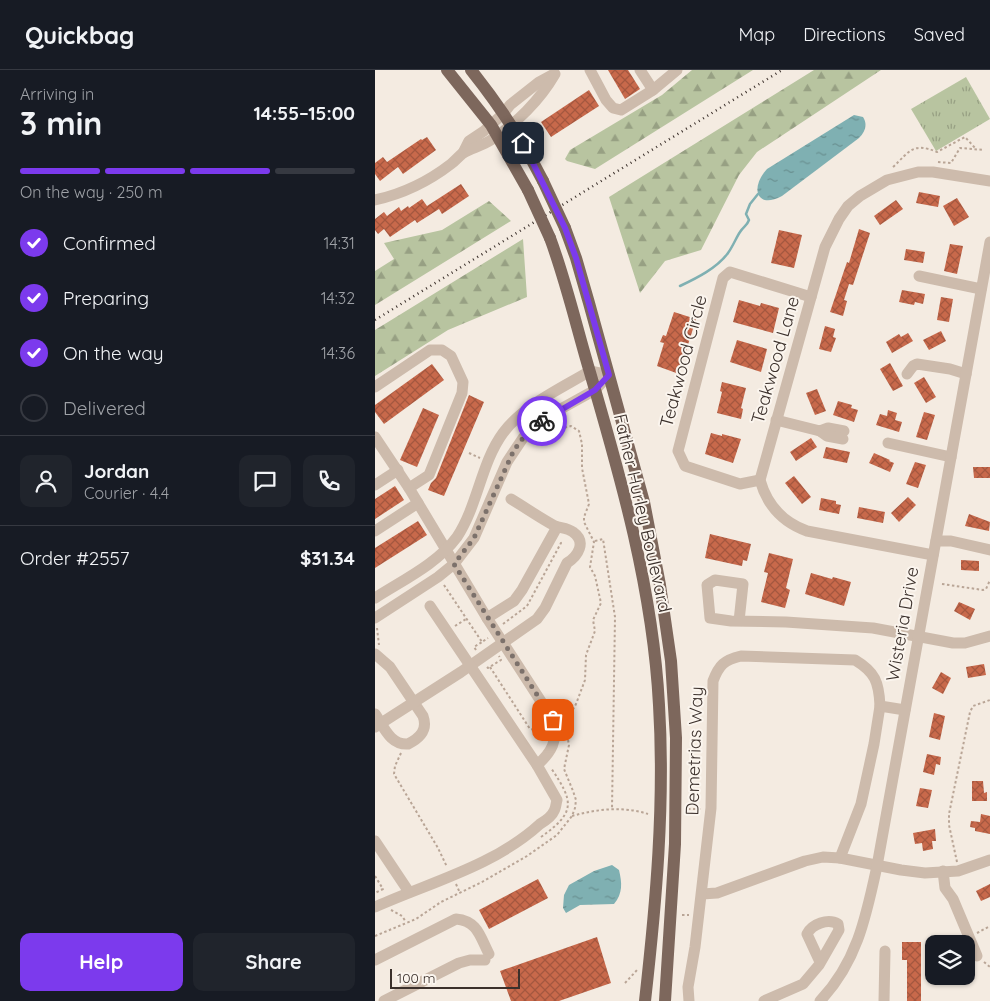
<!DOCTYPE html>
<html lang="en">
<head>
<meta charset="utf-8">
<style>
  :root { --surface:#171b24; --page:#20242c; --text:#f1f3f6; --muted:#9ea1a6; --line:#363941; --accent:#7c3aed }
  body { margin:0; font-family:Quicksand,sans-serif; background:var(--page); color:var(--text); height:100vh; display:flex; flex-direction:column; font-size:19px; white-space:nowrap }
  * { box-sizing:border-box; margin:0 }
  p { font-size:16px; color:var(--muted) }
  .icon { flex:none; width:28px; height:28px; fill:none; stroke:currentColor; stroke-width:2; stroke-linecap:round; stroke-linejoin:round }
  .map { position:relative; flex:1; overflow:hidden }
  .sheet { display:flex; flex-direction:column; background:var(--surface); width:375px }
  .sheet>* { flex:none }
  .controls { position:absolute; left:550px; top:865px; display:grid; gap:10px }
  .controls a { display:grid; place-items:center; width:50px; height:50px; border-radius:10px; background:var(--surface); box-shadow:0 1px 4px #0004; font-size:25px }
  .scale { position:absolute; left:15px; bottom:12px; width:130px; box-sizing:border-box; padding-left:5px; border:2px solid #3b302b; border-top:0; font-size:14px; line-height:18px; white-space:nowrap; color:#3b302b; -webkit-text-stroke:4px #fbf5ee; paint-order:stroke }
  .pin { position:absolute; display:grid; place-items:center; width:42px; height:42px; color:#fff; margin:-21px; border-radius:10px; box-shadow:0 2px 8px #0006 }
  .courier { position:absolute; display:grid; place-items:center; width:50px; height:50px; margin:-25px; border:4px solid #7c3aed; border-radius:50%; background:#fff; color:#222; box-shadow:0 1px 6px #0007 }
  .overview em { font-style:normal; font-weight:700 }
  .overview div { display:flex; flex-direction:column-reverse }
  .overview { display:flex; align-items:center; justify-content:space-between; height:85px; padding:0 20px }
  h1 { font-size:32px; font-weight:700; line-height:38px }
  .bar { display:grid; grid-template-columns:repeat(4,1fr); gap:8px 5px; align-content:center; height:60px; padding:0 20px }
  .bar i { height:6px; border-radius:4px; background:var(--line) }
  .bar .current { background:var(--accent) }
  .bar p { grid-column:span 4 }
  .line { display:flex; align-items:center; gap:12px; padding:0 20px; border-top:1px solid var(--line) }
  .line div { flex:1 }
  .round { display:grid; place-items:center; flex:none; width:52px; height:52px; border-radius:10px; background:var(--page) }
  ol { padding:0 20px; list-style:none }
  li { display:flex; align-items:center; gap:15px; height:55px }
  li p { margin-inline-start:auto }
  li .icon { padding:5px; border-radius:50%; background:var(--accent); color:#fff; stroke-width:4 }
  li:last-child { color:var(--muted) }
  li i { width:28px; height:28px; border:2px solid var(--line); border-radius:50% }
  .cta { display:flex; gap:10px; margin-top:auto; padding:10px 20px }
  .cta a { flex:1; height:58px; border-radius:10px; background:var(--accent); color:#fff; font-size:20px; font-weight:700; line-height:58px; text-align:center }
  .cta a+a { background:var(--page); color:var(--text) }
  header { display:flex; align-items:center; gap:30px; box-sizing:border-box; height:70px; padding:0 25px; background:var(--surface); border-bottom:1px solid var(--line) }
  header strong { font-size:24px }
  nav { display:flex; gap:28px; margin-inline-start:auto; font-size:18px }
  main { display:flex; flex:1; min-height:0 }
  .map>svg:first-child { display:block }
</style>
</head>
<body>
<header>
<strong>Quickbag</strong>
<nav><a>Map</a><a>Directions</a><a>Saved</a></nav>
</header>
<main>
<section class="sheet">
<div class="overview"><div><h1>3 min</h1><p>Arriving in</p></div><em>14:55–15:00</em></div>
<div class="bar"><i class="current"></i><i class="current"></i><i class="current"></i><i></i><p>On the way · 250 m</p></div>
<ol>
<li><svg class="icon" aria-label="check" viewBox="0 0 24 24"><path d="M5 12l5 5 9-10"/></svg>Confirmed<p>14:31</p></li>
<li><svg class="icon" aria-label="check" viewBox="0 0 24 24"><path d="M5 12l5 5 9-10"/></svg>Preparing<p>14:32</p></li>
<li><svg class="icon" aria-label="check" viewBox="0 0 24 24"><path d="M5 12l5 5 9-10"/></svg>On the way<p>14:36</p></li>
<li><i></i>Delivered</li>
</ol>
<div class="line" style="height:90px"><a class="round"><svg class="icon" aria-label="person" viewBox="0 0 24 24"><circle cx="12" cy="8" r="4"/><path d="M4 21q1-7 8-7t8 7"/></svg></a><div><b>Jordan</b><p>Courier · 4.4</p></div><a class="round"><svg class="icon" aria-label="chat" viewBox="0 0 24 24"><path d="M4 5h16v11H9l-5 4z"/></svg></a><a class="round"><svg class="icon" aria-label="phone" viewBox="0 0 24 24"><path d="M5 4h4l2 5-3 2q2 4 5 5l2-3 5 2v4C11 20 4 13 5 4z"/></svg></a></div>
<div class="line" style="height:65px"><div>Order #2557</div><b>$31.34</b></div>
<div class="cta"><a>Help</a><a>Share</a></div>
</section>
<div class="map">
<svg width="615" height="931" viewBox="0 0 615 931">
  <defs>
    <pattern id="forest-firs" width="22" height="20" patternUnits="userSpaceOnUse" patternTransform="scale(1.25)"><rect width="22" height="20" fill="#b8c4a0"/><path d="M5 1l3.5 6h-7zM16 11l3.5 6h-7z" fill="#97a083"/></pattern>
    <pattern id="park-tufts" width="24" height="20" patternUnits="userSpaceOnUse" patternTransform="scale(1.25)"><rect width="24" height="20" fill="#b8c4a0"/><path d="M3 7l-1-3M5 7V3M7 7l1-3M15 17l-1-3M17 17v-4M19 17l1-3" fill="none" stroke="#97a083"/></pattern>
    <pattern id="water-ripples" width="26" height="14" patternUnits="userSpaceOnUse" patternTransform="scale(1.25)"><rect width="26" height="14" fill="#7fb0b2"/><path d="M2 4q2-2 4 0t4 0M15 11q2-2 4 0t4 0" fill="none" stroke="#699091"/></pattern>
    <pattern id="building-cross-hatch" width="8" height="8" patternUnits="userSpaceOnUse" patternTransform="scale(1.25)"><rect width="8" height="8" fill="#c8694b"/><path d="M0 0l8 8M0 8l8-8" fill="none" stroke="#a4573f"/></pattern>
  </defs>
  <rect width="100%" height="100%" fill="#f4ebe1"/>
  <g fill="url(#forest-firs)">
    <polygon points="317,0 378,0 220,99 192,91 190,89 195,80 287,25"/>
    <polygon points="439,0 506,0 382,82 364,105 326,180 290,191 265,223 234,127"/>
    <polygon points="114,131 136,151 0,235 0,201 19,189 9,173 67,160"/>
    <polygon points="148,169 152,227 73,260 0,306 0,260"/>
  </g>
  <polygon fill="url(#park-tufts)" points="591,7 615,49 561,81 536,39"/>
  <g fill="url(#water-ripples)">
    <path d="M479,45L488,47C493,55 490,62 484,68L407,126C381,140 375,117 392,99Z"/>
    <path d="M237,795L244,800C247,813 248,823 239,834L205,835L191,843L188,838L189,825L194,815L219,801Z"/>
  </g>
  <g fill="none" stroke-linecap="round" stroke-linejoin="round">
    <path stroke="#7fb0b2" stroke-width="2.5" d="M305,216C322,208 342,198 353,183C358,176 361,168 365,162C368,157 372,156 374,150L371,144L375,134L383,124"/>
  </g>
  <g fill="url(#building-cross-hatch)">
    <polygon points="233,0 253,0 265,19 250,29"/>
    <polygon points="214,20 224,36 176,67 166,52"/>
    <polygon points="52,67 61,80 28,104 23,97 5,111 0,104 0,93 8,87 12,92 46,69 47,70"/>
    <polygon points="86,114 94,126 67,144 64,139 42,153 40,150 15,167 9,159 3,164 0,160 0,149 9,142 12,146 24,137 26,141 33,136 34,138 47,129 52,136"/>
    <polygon points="544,122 565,126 563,137 541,133"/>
    <polygon points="582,128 594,147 579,156 568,136"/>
    <polygon points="521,130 528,139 505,155 499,146"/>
    <polygon points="484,159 495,163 478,215 474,214 469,230 472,231 468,246 455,242 472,192 474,193"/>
    <polygon points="404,160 427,165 419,198 396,193"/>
    <polygon points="575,174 588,176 582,204 569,201"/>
    <polygon points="531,179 550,182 548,193 529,190"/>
    <polygon points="527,220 550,224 548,234 540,232 539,235 524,232"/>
    <polygon points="566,227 578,229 574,252 562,250"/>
    <polygon points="364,230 385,236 386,233 404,238 398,263 358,252"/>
    <polygon points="299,242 321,249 304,304 282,296 289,273 285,272 288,265 291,266"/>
    <polygon points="450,256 460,259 458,267 461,268 456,282 444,279"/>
    <polygon points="566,261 571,271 554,280 548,270"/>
    <polygon points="533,263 538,271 517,283 511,272 524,264 526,267"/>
    <polygon points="362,270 392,279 386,302 355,292"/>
    <polygon points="515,293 528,316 518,321 505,299"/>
    <polygon points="57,294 69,310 9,354 0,342 0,335"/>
    <polygon points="549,307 561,327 551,333 539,313"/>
    <polygon points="347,312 371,318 366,338 368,339 366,349 342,343 347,322 345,321"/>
    <polygon points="442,319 451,341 440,345 431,323"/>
    <polygon points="94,325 109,332 69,426 53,420 56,413 61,408"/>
    <polygon points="463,331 477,335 476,338 483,340 479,352 458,345"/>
    <polygon points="48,338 64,345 42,397 25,390"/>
    <polygon points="513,340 522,343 520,350 527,352 524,362 501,355 505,344 512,346"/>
    <polygon points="549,342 560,345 552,370 541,367"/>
    <polygon points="336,363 347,366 347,364 366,369 358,393 330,384"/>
    <polygon points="436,368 442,377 421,391 415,382"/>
    <polygon points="451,377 475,382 472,393 448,388"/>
    <polygon points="499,383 515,390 514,391 519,393 515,402 494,393"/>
    <polygon points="540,392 551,395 543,418 531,414"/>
    <polygon points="598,397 615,397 615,408 599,408"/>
    <polygon points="419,406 436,427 427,434 410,413"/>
    <polygon points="20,416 29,430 0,449 0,429"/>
    <polygon points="533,427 541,435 524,452 516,443"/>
    <polygon points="446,428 461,431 461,434 466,435 464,444 444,440"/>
    <polygon points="484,437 510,442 508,453 482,448"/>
    <polygon points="594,444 615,452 614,461 590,456"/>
    <polygon points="43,451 52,465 0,498 0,478"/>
    <polygon points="335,464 376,474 372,491 368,490 367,496 330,488"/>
    <polygon points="394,483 418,489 411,518 415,520 410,538 386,532 393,503 389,502"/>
    <polygon points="586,490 604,491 604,501 586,500"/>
    <polygon points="436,503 457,509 458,507 476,512 469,536 430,524"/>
    <polygon points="584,532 600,539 595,550 579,541"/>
    <polygon points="609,594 611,605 593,608 591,597"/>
    <polygon points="566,602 576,608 568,624 557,618"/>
    <polygon points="559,643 570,646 565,670 554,667"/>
    <polygon points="552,684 566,687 565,695 561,694 559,705 548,702"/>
    <polygon points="597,711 608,711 609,723 612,722 612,731 597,731"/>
    <polygon points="545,718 557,720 553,738 541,736"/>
    <polygon points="606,744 615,746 615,764 600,761 600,758 595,757 596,751 605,752"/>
    <polygon points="560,759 561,771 557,771 558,779 548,781 547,773 540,774 538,763"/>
    <polygon points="163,809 173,828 114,859 104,840"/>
    <polygon points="615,814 615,827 606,831 601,821"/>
    <polygon points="222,867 236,913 184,931 136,931 125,901"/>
    <polygon points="527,872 546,872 546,931 532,931 532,890 527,890"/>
  </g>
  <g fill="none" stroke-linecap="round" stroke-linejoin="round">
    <g stroke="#b9a596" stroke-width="2" stroke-dasharray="2.5 2.5" stroke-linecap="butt">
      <polyline points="563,92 576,93 585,78 609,80"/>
      <path d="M518,97C535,81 538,72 562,82L590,67L601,79"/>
      <polyline points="94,383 105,388"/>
      <polyline points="220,471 228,469 240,547 237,739"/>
      <polyline points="567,514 608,520 611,519 615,510"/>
      <polyline points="69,515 107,572 113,568"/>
      <polyline points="128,554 152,536 186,473 185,472"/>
      <polyline points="80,556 91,549"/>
      <polyline points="2,558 4,575"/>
      <polyline points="101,580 99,577 107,572"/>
      <polyline points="112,597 113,598 126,590 124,586"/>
      <polyline points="115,597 155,659 162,660 169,666"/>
      <polyline points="26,683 20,696 19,704 63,778 72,797"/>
      <polyline points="313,739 326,739"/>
      <path d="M197,746C222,739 248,736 273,744"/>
      <path d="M166,767C201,742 199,732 176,698"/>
      <polyline points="582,792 574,755 574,744 595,642 598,636 615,630"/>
      <polyline points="0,806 8,819 0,823"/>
      <polyline points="81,814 85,823"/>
      <polyline points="16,840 27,846 31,852"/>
      <polyline points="307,845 314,845"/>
      <polyline points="602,863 615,856"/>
      <polyline points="0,866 41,849 66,832 107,812 152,786 182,765 197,746 200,738 201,730 198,721 189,699 194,675 190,654 201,634 210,610 211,585 220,561 218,550 226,533 220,506 215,497 219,472 209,452 209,447 214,434 207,398 207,374 204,361 196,356 177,361 174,357"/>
      <polyline points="609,892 615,897"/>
      <polyline points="250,913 263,899"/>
    </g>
    <g stroke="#cdbbac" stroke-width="11">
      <polyline points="215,0 231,30 238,38 246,40 278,20 302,0"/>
      <polyline points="265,0 278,20"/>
      <polyline points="88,83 94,71 109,61 129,43 135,35 164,12 179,4"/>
      <path d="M0,130C27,124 54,111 76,94C80,91 84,86 88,83C96,78 107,76 116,70C141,54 165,30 180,4"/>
      <polyline points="544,206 606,219"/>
      <polyline points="532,304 538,296 542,294 575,299 591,304"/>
      <polyline points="0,317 55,280 67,280 76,286 88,312 87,323 54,405 34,418"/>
      <polyline points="401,350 445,361 453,358 469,361"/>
      <polyline points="445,361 452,366 468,369"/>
      <path d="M0,367L34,418L112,548L178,650C184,670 176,683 162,695"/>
      <polyline points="513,373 576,387"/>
      <polyline points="385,410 365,414 310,396 303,381 348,208 355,202 436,227"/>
      <polyline points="0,415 23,400"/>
      <polyline points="0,461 43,433"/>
      <polyline points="561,471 576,471 615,480"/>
      <path d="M558,485L432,461C407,452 392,435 385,410L450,177L464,149L473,136L485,126L512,110L543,102H558L615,111"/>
      <path d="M0,528C28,510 62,494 82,467C103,435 106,393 128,363C149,335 185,319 215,301L234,305"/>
      <polyline points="0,548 63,507 79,494 99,468 132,392 148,368 160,355 173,346 220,320 234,305"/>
      <polyline points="112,548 139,531 147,520 182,457"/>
      <polyline points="364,551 368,514 340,510 332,515 335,548 356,551 411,552 498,558 578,573 590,573 615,566"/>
      <path d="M0,584L15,597L48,646C53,660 45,668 33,674C15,675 9,657 0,644"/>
      <path d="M0,657L86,602L162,549L170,538L192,493C203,486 212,472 198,462C193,458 186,458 180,456C165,448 151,438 136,429"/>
      <polyline points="0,771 34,822"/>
      <polyline points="465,788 486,734 499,674 505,636"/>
      <polyline points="568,801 570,818 578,829 602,886"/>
      <polyline points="327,824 342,823 430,791 448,787 465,788 526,800 550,803 583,801 615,790"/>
      <path d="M0,837C56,812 119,796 165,754C170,751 177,746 179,741C181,738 181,733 182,730L162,695L55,536"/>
      <path d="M0,890L81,849C103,851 105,867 114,884"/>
      <polyline points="9,931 84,893 95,890 110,890"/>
      <path d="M314,931L313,917L320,877L336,738L338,611C344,595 349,590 366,586L480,590C500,602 504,612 505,636L530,640"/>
      <path d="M389,931L428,914L444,895L464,860L463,854C453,848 437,854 432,864L445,892"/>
      <path d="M445,931C482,892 491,847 502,796L615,172"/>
      <polyline points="509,931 510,881"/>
    </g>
    <g stroke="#7d675c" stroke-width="12">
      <polyline points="72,0 116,55 153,120"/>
      <path d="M96,0C124,35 148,71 168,111"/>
      <polyline points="190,158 201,188 214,233 269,432 285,515 296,591 301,668 300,774 290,931"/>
      <path d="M175,168C191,211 201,255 214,299C246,408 278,520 284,635C290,734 281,833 270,931"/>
    </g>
    <polyline stroke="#3b302b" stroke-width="2.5" stroke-dasharray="1 4" stroke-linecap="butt" points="0,250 407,0"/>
    <g stroke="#7d675c" stroke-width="12">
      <polyline points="168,111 190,158"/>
      <polyline points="153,120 175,168"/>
    </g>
  </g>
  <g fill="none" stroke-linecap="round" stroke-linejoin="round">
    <polyline stroke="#7c716b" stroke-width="5" stroke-dasharray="0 9" points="167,351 148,368 139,380 99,468 79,494 178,650"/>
    <polyline stroke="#7c3aed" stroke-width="6" points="148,73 190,158 201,188 234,305 220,320 167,351"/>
  </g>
  <g text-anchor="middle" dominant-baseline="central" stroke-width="4" stroke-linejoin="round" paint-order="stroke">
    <g font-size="18" fill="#3b302b" stroke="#fbf5ee">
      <text transform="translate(400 290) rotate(-74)">Teakwood Lane</text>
      <text transform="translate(308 291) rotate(-75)">Teakwood Circle</text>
      <text transform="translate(268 443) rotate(77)">Father Hurley Boulevard</text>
      <text transform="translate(527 554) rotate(-80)">Wisteria Drive</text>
      <text transform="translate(319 681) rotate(-88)">Demetrias Way</text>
    </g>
  </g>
</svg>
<div class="controls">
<a><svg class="icon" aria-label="layers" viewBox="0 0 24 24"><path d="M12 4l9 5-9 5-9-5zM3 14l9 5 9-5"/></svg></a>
</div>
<div class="scale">100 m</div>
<div class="pin" style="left:178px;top:650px;background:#ea580c"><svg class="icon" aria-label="bag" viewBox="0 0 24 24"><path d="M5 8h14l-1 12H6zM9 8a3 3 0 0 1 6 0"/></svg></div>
<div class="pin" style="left:148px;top:73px;background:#1f2937"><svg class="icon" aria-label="home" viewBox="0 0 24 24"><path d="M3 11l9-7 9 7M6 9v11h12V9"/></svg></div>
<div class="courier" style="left:167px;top:351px"><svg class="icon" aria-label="bike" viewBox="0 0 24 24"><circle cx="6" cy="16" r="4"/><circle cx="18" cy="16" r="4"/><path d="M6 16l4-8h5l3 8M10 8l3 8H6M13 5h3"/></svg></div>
</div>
</main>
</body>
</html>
